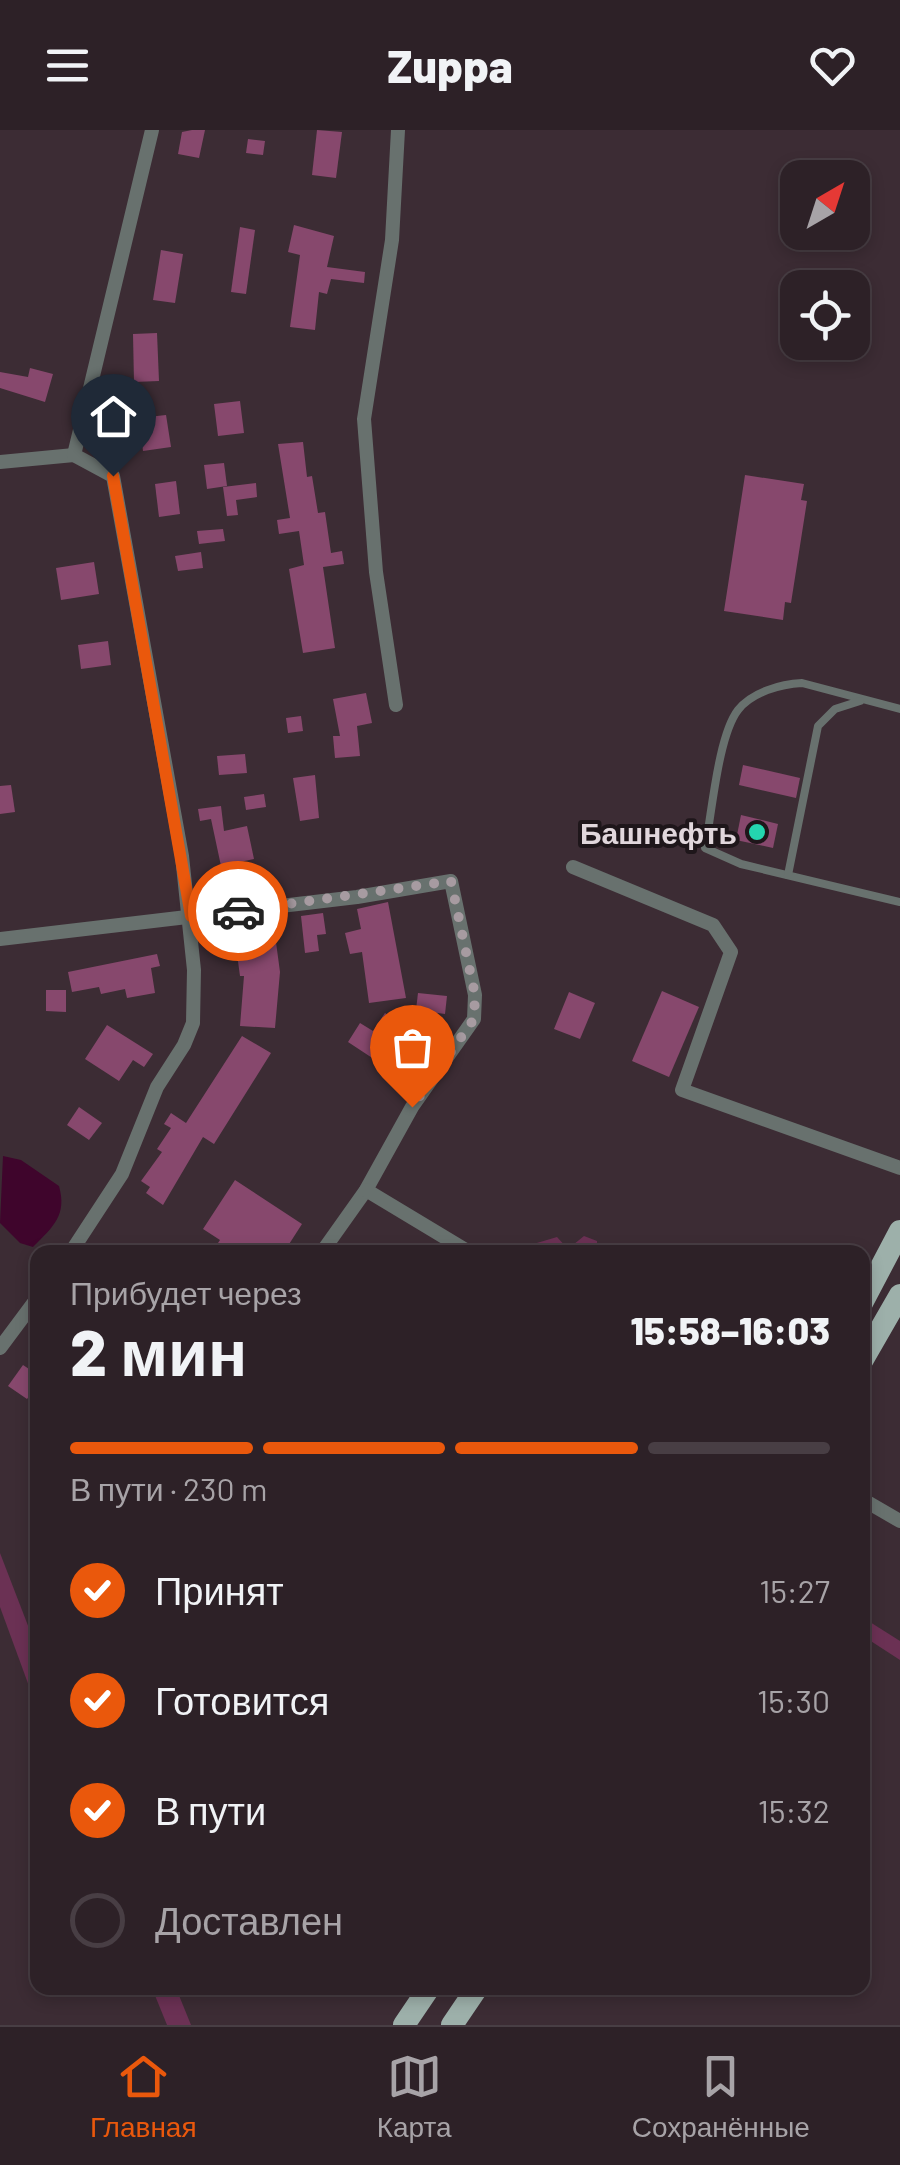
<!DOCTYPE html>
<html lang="ru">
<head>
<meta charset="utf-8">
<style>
  :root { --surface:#2d2127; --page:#392e33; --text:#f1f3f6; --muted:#a7a3a7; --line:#483e44; --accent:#ea580c }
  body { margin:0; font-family:Barlow,sans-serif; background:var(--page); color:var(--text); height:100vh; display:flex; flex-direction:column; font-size:38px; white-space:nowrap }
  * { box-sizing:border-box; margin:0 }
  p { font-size:32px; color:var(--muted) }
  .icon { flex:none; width:55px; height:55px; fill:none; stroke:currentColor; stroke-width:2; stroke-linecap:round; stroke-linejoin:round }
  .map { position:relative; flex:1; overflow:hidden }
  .side { position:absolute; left:30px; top:1115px; width:840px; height:750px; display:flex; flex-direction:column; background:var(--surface); border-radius:20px; box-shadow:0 5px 15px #0003,0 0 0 2px var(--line) }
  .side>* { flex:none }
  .needle { width:65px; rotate:39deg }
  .fabs { position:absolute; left:780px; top:30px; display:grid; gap:20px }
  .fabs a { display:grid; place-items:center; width:90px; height:90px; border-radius:20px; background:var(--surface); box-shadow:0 5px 15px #0003,0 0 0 2px var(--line); font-size:50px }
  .pin { position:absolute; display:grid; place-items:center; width:85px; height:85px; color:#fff; margin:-102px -42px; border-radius:50% 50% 50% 0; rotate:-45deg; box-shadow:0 0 10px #0007 }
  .pin .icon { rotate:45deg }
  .courier { position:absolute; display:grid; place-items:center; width:100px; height:100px; margin:-50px; border:8px solid #ea580c; border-radius:50%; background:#fff; color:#222; box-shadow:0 2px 12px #0007 }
  .head em { font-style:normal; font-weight:800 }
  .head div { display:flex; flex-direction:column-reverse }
  .head { display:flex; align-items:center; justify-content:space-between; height:170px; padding:0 40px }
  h1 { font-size:65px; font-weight:800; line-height:75px }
  .bar { display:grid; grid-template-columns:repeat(4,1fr); gap:15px 10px; align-content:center; height:120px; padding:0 40px }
  .bar i { height:12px; border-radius:8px; background:var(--line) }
  .bar .on { background:var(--accent) }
  .bar p { grid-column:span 4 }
  ol { padding:0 40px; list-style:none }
  li { display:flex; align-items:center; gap:30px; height:110px }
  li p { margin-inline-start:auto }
  li .icon { padding:10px; border-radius:50%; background:var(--accent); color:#fff; stroke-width:4 }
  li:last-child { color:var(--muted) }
  li i { width:55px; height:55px; border:5px solid var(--line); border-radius:50% }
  header { display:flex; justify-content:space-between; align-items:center; height:130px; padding:0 40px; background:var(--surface); font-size:45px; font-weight:800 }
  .tabs { display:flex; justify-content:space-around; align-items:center; height:140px; border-top:2px solid var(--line); background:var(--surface); font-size:28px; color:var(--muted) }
  .tabs a { display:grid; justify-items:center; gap:5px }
  .tabs .on { color:var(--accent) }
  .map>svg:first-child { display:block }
</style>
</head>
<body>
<header><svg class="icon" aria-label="menu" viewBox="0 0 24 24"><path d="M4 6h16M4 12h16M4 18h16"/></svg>Zuppa<svg class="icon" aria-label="heart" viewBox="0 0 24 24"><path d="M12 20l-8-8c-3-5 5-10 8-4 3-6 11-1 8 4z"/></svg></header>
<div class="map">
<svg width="900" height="1895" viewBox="0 0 900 1895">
  <rect width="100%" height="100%" fill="#3c2c34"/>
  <g fill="#6b3154">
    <polygon points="584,1106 597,1111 597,1122 519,1122 520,1118 557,1107 568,1119"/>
    <polygon points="0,1423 37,1519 37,1578 0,1477"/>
    <polygon points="862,1487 900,1511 900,1530 863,1506"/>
    <polygon points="152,1858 176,1858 191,1895 167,1895"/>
  </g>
  <path fill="#3f052c" d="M3,1026L21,1030L59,1056C67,1085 54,1096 33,1117L20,1113L0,1093Z"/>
  <g fill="#87486d">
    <polygon points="192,0 205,0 199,28 178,24 182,2"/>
    <polygon points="317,0 342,2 336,48 312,45"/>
    <polygon points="248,9 265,11 263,25 246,23"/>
    <polygon points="294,95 334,106 327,137 365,142 364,153 331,149 327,164 319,162 315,200 290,197 300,125 288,122"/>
    <polygon points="240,97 255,100 246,164 231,162"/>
    <polygon points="161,120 183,124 175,173 153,170"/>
    <polygon points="157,203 159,251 134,252 133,204"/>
    <polygon points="30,238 53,244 45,272 0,258 0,242 28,247"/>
    <polygon points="240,271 244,303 218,306 214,274"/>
    <polygon points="166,285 171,317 143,321 139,288"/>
    <polygon points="303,312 307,347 312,346 318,383 325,382 331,423 342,421 344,434 323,437 335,518 303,523 289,439 304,435 299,401 279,404 277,390 290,388 278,314"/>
    <polygon points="224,333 227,356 207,359 204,335"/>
    <polygon points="745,345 804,354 801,370 807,371 791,473 785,472 783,490 724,481"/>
    <polygon points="176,351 180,384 159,387 155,354"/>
    <polygon points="256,353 257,367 236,370 238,385 227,386 223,357"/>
    <polygon points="223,399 225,411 199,414 197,401"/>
    <polygon points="201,422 203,438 178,441 175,426"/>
    <polygon points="94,432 99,464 61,470 56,438"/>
    <polygon points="108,511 111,535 81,539 78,515"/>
    <polygon points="366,563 372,593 357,596 360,626 335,628 333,606 340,606 333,569"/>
    <polygon points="301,586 303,601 288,603 286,588"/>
    <polygon points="245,624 247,643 219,645 217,626"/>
    <polygon points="743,635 800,648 796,668 739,655"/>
    <polygon points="315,645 319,688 300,691 293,648"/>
    <polygon points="11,655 15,682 0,684 0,656"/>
    <polygon points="264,664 266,677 246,680 244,667"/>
    <polygon points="221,676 224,701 247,696 254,729 221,736 211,689 200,691 198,679"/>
    <polygon points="741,685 778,694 773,718 736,710"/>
    <polygon points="388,772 406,868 369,873 362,822 350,824 345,803 361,799 357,779"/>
    <polygon points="323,783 326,804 317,805 319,821 305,823 301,786"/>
    <polygon points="273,790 280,842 275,898 240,896 244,846 240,846 233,795"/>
    <polygon points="157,824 160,836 151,838 155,863 127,868 125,859 101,864 99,857 72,862 68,842"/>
    <polygon points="46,860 66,860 66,882 46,881"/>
    <polygon points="662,861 699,877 669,947 632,931"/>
    <polygon points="569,862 595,873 580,909 554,899"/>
    <polygon points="418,863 447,866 445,884 416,880"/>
    <polygon points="385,883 414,902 389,939 348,912 360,893 373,901"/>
    <polygon points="107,895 153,924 144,937 133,930 119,951 85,929"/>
    <polygon points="242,906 271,923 214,1014 203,1007 163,1075 146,1063 150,1057 141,1051 162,1022 157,1019 171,998 164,994 171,983 186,993"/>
    <polygon points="79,977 102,993 89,1010 67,995"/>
    <polygon points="235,1050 302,1094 284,1122 212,1122 220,1110 203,1099"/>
    <polygon points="23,1235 38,1245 38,1254 27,1269 8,1256"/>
  </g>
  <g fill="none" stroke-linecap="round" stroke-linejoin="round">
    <g stroke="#68716e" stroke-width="8">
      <path d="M900,579L802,553C781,554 752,562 738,580C718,606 712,683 705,718L741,734L900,772"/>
      <polyline points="788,745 818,596 835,579 860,571"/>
    </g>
    <g stroke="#68716e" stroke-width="14">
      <polyline points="0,332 74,325"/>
      <polyline points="396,575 376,442 364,289 392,110 398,0"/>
      <polyline points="573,737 713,795 731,822 682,960 900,1038"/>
      <polyline points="0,809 357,767 451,751 475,865 474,889 412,977 366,1060 322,1122"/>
      <polyline points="366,1060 469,1122"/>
      <polyline points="71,1122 122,1044 157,957 184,915 193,893 194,840 182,726 113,346 74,325 152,0"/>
      <polyline points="0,1218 38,1167"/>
      <polyline points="862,1369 900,1391"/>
    </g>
    <g stroke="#9db0aa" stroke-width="22">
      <polyline points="862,1173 900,1101"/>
      <polyline points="862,1231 900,1165"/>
      <polyline points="404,1895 429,1858"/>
      <polyline points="452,1895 477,1858"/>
    </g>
  </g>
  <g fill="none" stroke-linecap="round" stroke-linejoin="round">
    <polyline stroke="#a79ba1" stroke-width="10" stroke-dasharray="0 18" points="238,781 451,751 475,865 474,889 412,977"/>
    <polyline stroke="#ea580c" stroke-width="12" points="113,346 191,786 238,781"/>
  </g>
  <circle fill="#24d5af" stroke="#1e161a" stroke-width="4" cx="757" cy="702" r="10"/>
  <g text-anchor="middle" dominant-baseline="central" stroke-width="8" stroke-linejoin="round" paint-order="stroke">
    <g font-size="30" font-weight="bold" fill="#e1d7dc" stroke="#1e161a" text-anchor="end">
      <text x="737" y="702">Башнефть</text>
    </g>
  </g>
</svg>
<div class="fabs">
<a><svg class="needle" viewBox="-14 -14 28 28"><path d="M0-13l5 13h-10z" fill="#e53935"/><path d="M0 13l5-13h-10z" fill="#a7a3a7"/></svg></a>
<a><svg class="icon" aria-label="locate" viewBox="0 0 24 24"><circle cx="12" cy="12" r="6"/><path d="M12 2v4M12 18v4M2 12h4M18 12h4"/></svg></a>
</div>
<div class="pin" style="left:412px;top:977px;background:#ea580c"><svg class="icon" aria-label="bag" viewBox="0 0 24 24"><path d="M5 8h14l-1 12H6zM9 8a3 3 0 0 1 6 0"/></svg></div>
<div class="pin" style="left:113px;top:346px;background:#1f2937"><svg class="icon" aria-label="home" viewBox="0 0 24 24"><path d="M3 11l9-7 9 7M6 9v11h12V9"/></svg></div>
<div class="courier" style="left:238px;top:781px"><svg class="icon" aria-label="car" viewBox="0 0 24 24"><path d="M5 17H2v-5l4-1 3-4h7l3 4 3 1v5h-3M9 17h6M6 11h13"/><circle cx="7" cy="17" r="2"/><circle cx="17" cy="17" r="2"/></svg></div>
<section class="side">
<div class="head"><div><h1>2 мин</h1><p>Прибудет через</p></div><em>15:58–16:03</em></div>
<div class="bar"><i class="on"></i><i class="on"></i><i class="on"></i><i></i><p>В пути · 230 m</p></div>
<ol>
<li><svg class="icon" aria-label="check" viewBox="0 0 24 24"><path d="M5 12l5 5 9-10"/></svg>Принят<p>15:27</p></li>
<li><svg class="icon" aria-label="check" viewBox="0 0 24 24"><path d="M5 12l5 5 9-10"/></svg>Готовится<p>15:30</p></li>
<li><svg class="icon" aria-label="check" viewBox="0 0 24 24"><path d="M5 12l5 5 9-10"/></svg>В пути<p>15:32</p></li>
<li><i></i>Доставлен</li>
</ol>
</section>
</div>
<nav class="tabs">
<a class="on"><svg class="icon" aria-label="home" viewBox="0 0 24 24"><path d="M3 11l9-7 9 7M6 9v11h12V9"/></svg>Главная</a>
<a><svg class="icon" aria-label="map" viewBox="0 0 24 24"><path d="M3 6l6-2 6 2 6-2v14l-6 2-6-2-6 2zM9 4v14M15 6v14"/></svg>Карта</a>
<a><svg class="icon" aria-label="saved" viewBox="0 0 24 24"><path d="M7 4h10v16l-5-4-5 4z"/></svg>Сохранённые</a>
</nav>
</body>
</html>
